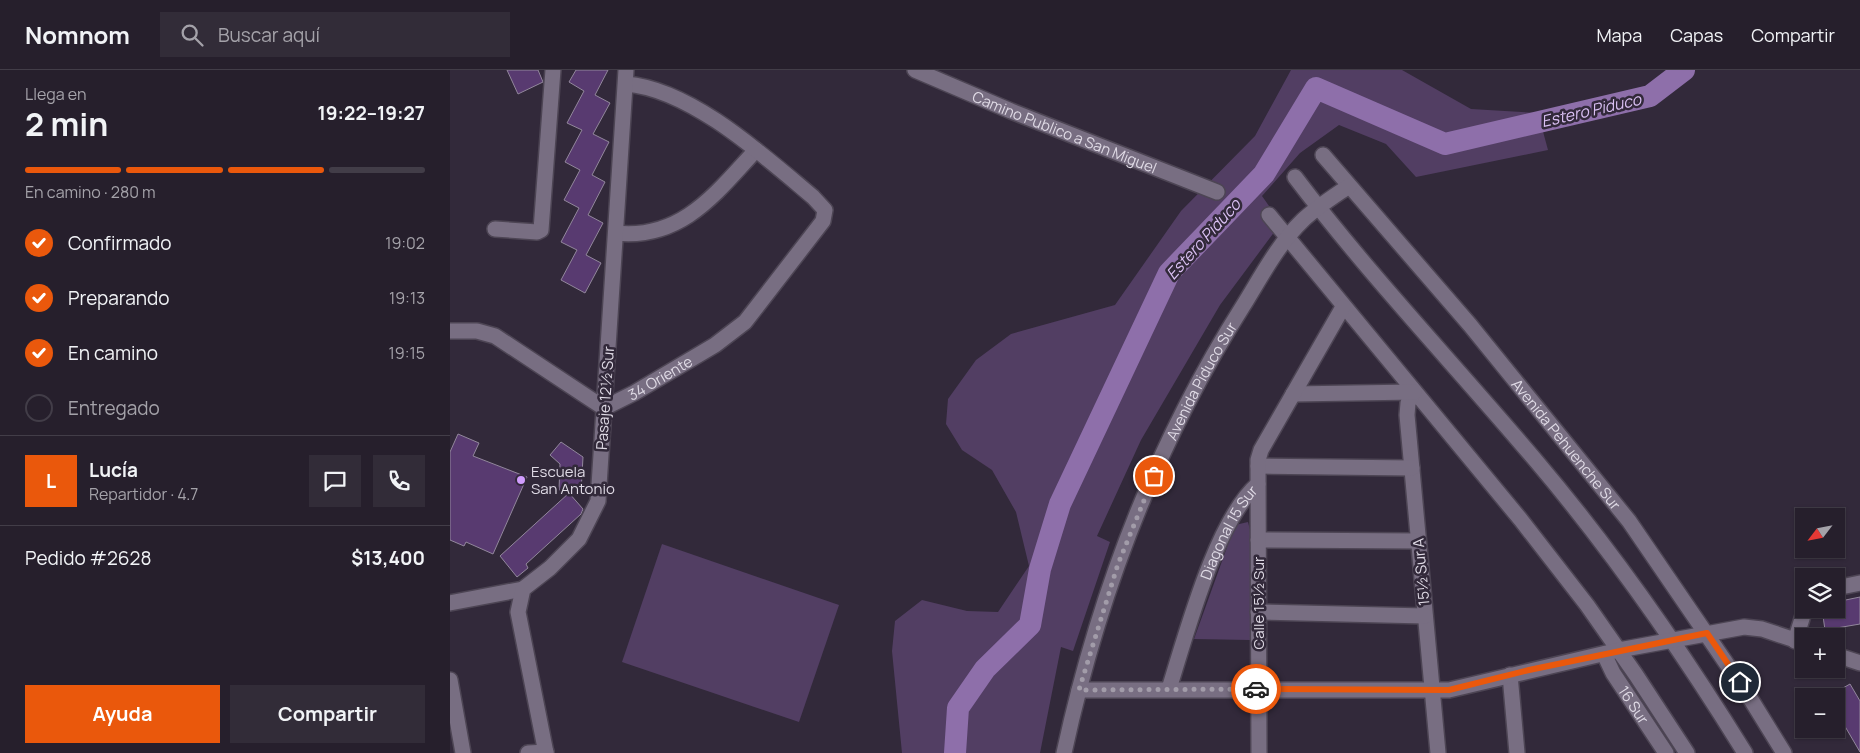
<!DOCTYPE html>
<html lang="es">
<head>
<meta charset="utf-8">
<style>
  :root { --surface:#261f2c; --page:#322c38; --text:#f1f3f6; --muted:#a4a2a9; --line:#423d48; --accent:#ea580c }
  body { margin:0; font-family:Manrope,sans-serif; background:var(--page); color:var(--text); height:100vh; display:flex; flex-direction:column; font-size:19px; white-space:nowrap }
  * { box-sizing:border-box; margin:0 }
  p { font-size:16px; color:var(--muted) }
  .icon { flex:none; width:28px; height:28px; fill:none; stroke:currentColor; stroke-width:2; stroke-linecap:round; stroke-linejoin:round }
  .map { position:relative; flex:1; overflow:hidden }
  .drawer { display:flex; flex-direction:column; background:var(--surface); width:450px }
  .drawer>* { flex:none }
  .needle { width:32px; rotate:238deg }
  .controls { position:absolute; left:1345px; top:438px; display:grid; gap:10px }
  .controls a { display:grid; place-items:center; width:50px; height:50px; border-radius:0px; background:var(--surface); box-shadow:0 1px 4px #0004,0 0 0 1px var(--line); font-size:25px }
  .pin { position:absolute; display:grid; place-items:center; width:42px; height:42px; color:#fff; margin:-21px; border:2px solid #fff; border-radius:50%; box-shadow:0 1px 5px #0007 }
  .courier { position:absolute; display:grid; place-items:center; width:50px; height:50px; margin:-25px; border:4px solid #ea580c; border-radius:50%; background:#fff; color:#222; box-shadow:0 1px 6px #0007 }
  .head em { font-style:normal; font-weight:700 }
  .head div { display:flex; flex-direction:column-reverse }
  .head { display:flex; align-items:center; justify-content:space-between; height:85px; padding:0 25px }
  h1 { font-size:32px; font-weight:700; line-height:38px }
  .bar { display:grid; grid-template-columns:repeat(4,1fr); gap:8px 5px; align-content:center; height:60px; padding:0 25px }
  .bar i { height:6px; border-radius:4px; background:var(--line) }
  .bar .on { background:var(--accent) }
  .bar p { grid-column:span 4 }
  .line { display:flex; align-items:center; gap:12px; padding:0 25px; border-top:1px solid var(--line) }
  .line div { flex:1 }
  .round { display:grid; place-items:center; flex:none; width:52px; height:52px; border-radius:0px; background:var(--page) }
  ol { padding:0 25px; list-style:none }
  li { display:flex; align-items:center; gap:15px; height:55px }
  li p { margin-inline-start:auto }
  li .icon { padding:5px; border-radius:50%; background:var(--accent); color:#fff; stroke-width:4 }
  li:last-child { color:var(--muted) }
  li i { width:28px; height:28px; border:2px solid var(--line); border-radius:50% }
  .action { display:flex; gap:10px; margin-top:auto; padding:10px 25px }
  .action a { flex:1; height:58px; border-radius:0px; background:var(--accent); color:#fff; font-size:20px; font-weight:700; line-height:58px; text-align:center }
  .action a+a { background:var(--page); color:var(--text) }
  header { display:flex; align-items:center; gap:30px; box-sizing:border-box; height:70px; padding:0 25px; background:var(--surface); border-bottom:1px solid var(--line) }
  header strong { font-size:24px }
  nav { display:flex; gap:28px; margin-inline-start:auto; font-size:18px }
  .search { width:350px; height:45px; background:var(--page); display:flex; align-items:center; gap:12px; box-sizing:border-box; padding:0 18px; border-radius:0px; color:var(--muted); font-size:19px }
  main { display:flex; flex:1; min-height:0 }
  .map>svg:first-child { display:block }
</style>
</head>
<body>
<header>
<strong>Nomnom</strong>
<div class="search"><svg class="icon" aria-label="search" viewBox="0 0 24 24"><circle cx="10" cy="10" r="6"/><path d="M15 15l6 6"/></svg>Buscar aquí</div>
<nav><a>Mapa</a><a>Capas</a><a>Compartir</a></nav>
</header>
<main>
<section class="drawer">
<div class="head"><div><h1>2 min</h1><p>Llega en</p></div><em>19:22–19:27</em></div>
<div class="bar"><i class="on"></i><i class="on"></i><i class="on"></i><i></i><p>En camino · 280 m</p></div>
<ol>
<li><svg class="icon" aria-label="check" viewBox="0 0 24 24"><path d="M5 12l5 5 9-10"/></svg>Confirmado<p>19:02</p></li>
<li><svg class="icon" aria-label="check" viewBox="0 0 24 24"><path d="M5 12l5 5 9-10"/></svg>Preparando<p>19:13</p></li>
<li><svg class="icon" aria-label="check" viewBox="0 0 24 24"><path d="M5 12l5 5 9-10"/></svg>En camino<p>19:15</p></li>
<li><i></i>Entregado</li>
</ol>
<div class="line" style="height:90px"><b class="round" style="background:var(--accent);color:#fff">L</b><div><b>Lucía</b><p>Repartidor · 4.7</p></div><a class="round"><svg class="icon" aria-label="chat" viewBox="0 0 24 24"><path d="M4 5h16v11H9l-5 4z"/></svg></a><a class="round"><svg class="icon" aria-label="phone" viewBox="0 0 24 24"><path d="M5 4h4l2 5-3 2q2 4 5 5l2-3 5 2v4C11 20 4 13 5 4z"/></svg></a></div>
<div class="line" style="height:65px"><div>Pedido #2628</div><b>$13,400</b></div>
<div class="action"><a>Ayuda</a><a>Compartir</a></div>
</section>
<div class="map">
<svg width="1410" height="683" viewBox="0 0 1410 683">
  <rect width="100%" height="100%" fill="#32293a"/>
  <g fill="#523e63">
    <polygon points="841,0 952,0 1021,39 1088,43 1098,80 966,107 936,74 889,55 850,83 812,126 831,153 770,235 691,370 647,466 660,472 623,581 611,577 590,683 452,683 442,581 445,551 472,530 517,541 548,542 579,496 566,442 542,400 512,380 496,354 498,329 526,290 561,264 665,235 731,141 805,66"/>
    <polygon points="798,452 800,460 800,570 744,569 785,455"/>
    <polygon points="212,474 389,535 349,652 172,592"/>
  </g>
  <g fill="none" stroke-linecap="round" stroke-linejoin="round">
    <polyline stroke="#8e6faa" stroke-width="22" points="505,683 508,638 535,599 580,555 590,499 610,434 719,203 814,104 866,18 995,74 1200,26 1234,0"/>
  </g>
  <g fill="#583a70" stroke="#92879c">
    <polygon points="57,0 88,0 93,12 68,24"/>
    <polygon points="126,0 158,0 145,25 160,33 143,64 159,72 142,105 155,112 138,145 153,153 136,185 151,193 135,223 111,210 127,180 111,172 129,138 114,130 130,100 115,92 132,60 117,53 134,21 119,12"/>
    <polygon points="8,364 29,373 23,386 77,407 43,484 16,472 14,476 0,470 0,382"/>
    <polygon points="111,372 133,387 131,422 109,420 110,394 100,385"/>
    <polygon points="119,423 133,439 131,444 76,494 78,498 67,507 50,486"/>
    <polygon points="1410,527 1410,554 1375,560 1372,539 1386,539 1386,532"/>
    <polygon points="1400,614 1410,631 1410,682 1386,641 1386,622"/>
  </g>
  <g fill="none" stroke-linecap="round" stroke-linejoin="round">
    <g stroke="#4d4554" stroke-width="18">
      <g id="minor">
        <path id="s1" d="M465,0L561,41L767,122"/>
        <path id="s2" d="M873,85L1020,255L1179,451L1300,628L1334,683"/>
        <path d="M845,107C920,206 1006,296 1087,392C1164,483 1232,581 1295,683"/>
        <polyline points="819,145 1071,450 1137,535 1186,605 1237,683"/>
        <polyline points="45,159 87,162 91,160 103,0"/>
        <path d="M166,163C232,170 266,123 306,80"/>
        <path id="s3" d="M0,261H27L45,266L154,338L184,323L265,275L295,252L373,151L375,140L363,127C314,86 241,19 176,14"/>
        <polyline points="964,322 958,333 957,345 988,683"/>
        <polyline points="843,324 964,322"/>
        <polyline points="808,396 962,398"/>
        <polyline points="808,470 968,471"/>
        <polyline points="1386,518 1410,513"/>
        <polyline points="0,533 73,519"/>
        <polyline points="808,542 975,546"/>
        <polyline points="1345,571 1355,539"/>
        <path id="s4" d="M1154,584L1163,603L1216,683"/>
        <polyline points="1386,585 1410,593"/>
        <polyline points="1060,605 1067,683"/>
        <polyline points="0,610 13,683"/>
        <path id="s5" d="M719,619C736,565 766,450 808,414"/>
        <polyline points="629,620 999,620 1169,580 1294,557 1312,559 1354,573"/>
        <polyline points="78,683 96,682"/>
        <polyline points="96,683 68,542 73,519 100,498 129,469 148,431 176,0"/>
        <path id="s6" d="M614,683C648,526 707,372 793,236C811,207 828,174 853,150C867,137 883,127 899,116"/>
        <polyline points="809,683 808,390 811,380 893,237"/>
      </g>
    </g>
    <use href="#minor" stroke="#786e82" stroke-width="15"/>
  </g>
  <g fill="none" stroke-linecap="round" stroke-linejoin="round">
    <polyline stroke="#a29ca9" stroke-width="5" stroke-dasharray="0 9" points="704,406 668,494 629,620 806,619"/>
    <polyline stroke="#ea580c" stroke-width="6" points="806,619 999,620 1079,600 1257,563 1290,612"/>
  </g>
  <circle fill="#d19dfe" stroke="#32293a" stroke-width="2" cx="71" cy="410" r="5"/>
  <g text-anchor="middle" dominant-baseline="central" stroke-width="5" stroke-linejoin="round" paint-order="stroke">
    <g font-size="15" fill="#dfdae5" stroke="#32293a">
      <text stroke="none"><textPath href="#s1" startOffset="162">Camino Publico a San Miguel</textPath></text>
      <text stroke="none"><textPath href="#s3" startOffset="240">34 Oriente</textPath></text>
      <text stroke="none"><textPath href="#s6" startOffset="398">Avenida Piduco Sur</textPath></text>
      <text transform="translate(155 328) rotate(-86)">Pasaje 12½ Sur</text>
      <text stroke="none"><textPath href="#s2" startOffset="378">Avenida Pehuenche Sur</textPath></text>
      <text stroke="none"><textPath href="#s5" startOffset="168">Diagonal 15 Sur</textPath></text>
      <text transform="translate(971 502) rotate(-95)">15½ Sur A</text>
      <text transform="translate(808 533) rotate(-90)">Calle 15½ Sur</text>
      <text stroke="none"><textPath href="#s4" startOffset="59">16 Sur</textPath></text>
    </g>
    <g font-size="15" fill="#dfdae5" stroke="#32293a" text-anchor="start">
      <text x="81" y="401">Escuela<tspan x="81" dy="17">San Antonio</tspan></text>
    </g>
    <g font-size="16" font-style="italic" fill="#dac0f3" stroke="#32293a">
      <text transform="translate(1141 40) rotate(-13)">Estero Piduco</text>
      <text transform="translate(753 169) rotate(-48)">Estero Piduco</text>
    </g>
  </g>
</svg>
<div class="controls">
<a><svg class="needle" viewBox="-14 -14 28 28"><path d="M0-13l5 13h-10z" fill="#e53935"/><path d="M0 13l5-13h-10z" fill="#a4a2a9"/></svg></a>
<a><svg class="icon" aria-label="layers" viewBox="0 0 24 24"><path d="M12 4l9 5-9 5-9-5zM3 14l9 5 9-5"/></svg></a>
<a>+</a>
<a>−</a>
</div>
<div class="pin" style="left:704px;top:406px;background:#ea580c"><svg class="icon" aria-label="bag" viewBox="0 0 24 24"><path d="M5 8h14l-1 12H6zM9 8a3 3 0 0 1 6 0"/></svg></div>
<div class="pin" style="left:1290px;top:612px;background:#1f2937"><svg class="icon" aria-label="home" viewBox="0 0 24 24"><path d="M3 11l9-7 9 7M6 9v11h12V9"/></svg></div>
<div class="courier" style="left:806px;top:619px"><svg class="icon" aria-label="car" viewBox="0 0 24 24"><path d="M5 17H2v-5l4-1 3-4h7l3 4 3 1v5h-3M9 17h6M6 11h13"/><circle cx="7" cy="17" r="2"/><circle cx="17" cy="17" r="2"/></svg></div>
</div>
</main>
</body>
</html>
